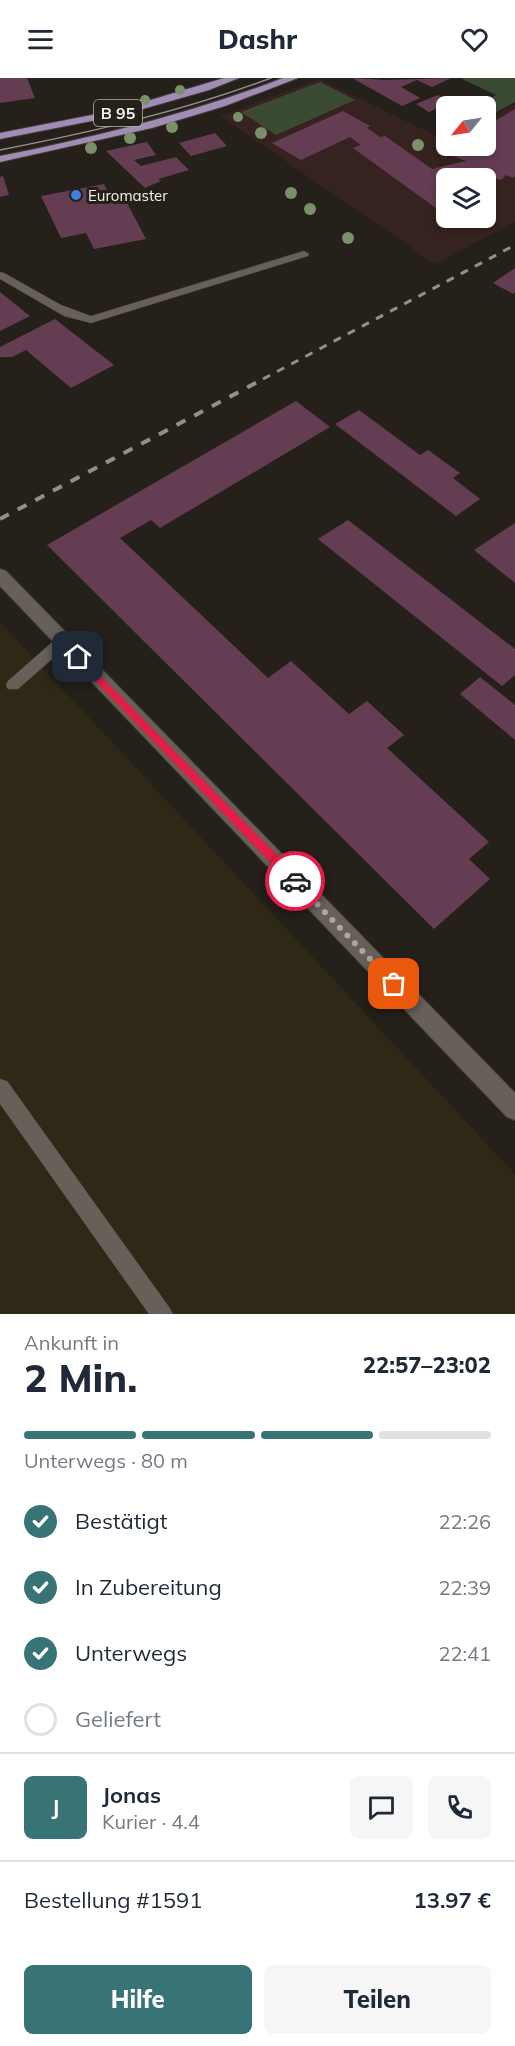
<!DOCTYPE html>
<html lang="de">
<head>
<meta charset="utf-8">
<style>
  :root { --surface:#fff; --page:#f6f6f7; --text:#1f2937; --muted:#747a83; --line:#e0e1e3; --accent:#387376 }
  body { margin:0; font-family:Mulish,sans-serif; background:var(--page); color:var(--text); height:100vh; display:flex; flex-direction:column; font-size:22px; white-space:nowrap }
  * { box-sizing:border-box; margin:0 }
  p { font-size:20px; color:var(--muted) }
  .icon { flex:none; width:33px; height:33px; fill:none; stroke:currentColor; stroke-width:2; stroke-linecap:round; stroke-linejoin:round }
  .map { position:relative; height:1236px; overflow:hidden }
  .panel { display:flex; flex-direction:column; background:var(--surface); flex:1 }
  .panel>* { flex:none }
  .needle { width:39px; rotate:240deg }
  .controls { position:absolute; left:436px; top:18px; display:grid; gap:12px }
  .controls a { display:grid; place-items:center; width:60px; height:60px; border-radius:9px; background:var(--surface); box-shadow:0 3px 9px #0003; font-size:30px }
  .pin { position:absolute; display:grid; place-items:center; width:51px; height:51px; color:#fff; margin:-26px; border-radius:12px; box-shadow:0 3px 9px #0006 }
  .courier { position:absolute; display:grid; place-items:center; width:60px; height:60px; margin:-30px; border:4px solid #e11d48; border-radius:50%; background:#fff; color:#222; box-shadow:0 2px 8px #0007 }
  .headline em { font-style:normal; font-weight:800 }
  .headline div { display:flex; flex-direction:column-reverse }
  .headline { display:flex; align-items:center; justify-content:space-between; height:102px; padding:0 24px }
  h1 { font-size:39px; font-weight:800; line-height:45px }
  .bar { display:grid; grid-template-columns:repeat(4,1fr); gap:9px 6px; align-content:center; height:72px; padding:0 24px }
  .bar i { height:8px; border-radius:4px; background:var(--line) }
  .bar .selected { background:var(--accent) }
  .bar p { grid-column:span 4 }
  .line { display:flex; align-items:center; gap:15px; padding:0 24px; border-top:2px solid var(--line) }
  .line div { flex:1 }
  .round { display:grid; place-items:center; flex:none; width:63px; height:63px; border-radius:9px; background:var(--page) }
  ol { padding:0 24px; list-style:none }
  li { display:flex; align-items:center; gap:18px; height:66px }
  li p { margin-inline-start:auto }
  li .icon { padding:6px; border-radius:50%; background:var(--accent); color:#fff; stroke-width:4 }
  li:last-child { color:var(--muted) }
  li i { width:33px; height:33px; border:3px solid var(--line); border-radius:50% }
  .button { display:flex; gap:12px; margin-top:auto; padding:12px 24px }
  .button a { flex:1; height:69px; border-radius:9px; background:var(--accent); color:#fff; font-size:24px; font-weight:800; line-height:69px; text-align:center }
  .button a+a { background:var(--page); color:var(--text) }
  header { display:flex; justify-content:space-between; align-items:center; height:78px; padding:0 24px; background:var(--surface); font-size:27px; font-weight:800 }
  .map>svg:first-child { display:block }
</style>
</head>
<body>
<header><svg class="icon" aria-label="menu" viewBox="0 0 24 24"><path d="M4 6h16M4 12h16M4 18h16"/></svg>Dashr<svg class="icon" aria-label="heart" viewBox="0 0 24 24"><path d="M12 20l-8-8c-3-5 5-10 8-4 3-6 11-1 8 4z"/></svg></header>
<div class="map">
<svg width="515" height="1236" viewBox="0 0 515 1236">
  <rect width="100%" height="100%" fill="#25201a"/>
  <polygon fill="#2e2817" points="0,544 515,1096 515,1236 0,1236"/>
  <path fill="#362320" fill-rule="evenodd" d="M319,1L447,63V68H486V42L515,26V144L435,186L220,38ZM447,100H486V140H447Z"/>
  <g fill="#3b4b33">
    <polygon points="464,0 515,0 515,24 486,40 486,28 476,28 496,17 462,1"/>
    <polygon points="320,4 355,22 276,57 241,34"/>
  </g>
  <g fill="#653d53">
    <polygon points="0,0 27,0 35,20 0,25"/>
    <polygon points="352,0 386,2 451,0 432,9 417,2 401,9 420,20 402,28"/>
    <polygon points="438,17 451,24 429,34 416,26"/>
    <polygon points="515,31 515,98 513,100 506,97 501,102 491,99 447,100 447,138 353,70 361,67 350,59 301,82 272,65 343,33 370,48 367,50 380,59 385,58 432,91 466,83 443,74 454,68 486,68 486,48"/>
    <polygon points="215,55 227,68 191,78 179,65"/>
    <polygon points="147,64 156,77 134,82 141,88 176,79 189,92 158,101 161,103 145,110 106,73"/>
    <polygon points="3,98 9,117 0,119 0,99"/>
    <polygon points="104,106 114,126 126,123 146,161 94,171 86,155 61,160 41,118"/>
    <polygon points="448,140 478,140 460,148"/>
    <polygon points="515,190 515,214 513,216 493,205"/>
    <polygon points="0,214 30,238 0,253"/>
    <polygon points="55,241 114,287 71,310 26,272 12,279 0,279 0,269"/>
    <polygon points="296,323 330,349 160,450 151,442 120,460 268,600 291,583 349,636 367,623 404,657 387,670 489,764 469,781 490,801 434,851 47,467"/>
    <polygon points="359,332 420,377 428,372 460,395 453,400 480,421 456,438 335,346"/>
    <polygon points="348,442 515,571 515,597 502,608 318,461"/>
    <polygon points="515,445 515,505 474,472"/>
    <polygon points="480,599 515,627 515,662 460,616"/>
  </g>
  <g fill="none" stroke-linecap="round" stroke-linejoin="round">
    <g stroke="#403c38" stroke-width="1">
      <g id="lane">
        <polygon points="304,173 309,176 308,178 91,245 64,238 0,201 0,194 4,195 61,227 91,238"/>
        <polygon points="63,557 68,559 70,563 68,567 18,611 8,611 6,607 8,603 58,559"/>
        <polygon points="0,1001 7,1003 169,1229 173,1236 149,1236 0,1026"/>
      </g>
    </g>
    <g stroke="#403c38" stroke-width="2">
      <polygon id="secondary" points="0,491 6,493 515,1015 515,1042 507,1039 0,508"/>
    </g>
    <g stroke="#403c38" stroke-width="2">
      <g id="primary">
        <polygon points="224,0 239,0 209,12 122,37 0,61 0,55 117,32"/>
        <path d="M283,0H298L225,28L152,50L0,84V78C97,59 191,35 283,0Z"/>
      </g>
    </g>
    <use href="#lane" fill="#676059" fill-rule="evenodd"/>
    <use href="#secondary" fill="#676059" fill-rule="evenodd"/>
    <use href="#primary" fill="#a08cb4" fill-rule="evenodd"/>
    <path stroke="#938f8a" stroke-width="1.5" d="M0,72C92,54 183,33 271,0"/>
    <polyline stroke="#938f8a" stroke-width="3" stroke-dasharray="8 8" stroke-linecap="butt" points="263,301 515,167"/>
    <polyline stroke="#938f8a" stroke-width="4" stroke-dasharray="10 10" stroke-linecap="butt" points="0,441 265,300"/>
  </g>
  <g fill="#7a906b">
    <circle cx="180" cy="12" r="5"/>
    <circle cx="145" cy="22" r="5"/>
    <circle cx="122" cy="28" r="5"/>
    <circle cx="99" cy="34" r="5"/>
    <circle cx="238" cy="39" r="5"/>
    <circle cx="172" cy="49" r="6"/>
    <circle cx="261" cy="55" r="6"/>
    <circle cx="130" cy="60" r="6"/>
    <circle cx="418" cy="67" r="6"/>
    <circle cx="91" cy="70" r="6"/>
    <circle cx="291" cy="115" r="6"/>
    <circle cx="310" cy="131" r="6"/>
    <circle cx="348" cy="160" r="6"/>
  </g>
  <polygon fill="#e11d48" points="78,575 299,799 299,806 291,806 75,582 74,579"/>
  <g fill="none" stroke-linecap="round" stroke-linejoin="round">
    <polyline stroke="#aba7a2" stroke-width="6" stroke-dasharray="0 10.8" points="295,803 394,906"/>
  </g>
  <circle fill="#3f7fe0" stroke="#25201a" stroke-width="2" cx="76" cy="117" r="6"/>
  <g text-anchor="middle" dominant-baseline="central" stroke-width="6" stroke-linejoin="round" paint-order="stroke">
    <g font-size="15" fill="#f3efeb" stroke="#25201a" text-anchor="start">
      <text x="88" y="117">Euromaster</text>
    </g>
    <rect fill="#25201a" stroke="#b5b1ac" stroke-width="1.5" x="94" y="22" width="48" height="26" rx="4.5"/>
    <g font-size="16" font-weight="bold" fill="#f3efeb">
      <text x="118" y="35">B 95</text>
    </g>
  </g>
</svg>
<div class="controls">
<a><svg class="needle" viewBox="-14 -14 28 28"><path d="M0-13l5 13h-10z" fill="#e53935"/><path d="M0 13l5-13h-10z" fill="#747a83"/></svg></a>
<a><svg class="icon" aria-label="layers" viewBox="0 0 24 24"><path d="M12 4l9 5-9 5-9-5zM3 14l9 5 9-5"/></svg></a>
</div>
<div class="pin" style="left:394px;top:906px;background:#ea580c"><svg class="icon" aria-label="bag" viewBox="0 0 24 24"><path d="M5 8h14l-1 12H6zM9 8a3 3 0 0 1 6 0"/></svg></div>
<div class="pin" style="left:78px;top:579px;background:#1f2937"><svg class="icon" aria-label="home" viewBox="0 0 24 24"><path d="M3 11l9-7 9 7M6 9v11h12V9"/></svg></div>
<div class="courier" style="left:295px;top:803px"><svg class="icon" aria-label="car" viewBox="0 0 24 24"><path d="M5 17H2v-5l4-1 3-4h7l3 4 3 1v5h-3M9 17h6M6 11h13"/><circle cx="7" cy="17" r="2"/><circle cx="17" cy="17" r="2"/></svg></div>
</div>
<section class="panel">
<div class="headline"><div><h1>2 Min.</h1><p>Ankunft in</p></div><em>22:57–23:02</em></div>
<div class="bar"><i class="selected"></i><i class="selected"></i><i class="selected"></i><i></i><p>Unterwegs · 80 m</p></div>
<ol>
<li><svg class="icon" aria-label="check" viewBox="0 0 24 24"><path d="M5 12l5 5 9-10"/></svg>Bestätigt<p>22:26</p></li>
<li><svg class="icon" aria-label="check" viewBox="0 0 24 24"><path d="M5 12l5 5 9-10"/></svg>In Zubereitung<p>22:39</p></li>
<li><svg class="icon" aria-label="check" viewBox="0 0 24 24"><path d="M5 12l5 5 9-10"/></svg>Unterwegs<p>22:41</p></li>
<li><i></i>Geliefert</li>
</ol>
<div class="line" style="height:108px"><b class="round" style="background:var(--accent);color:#fff">J</b><div><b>Jonas</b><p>Kurier · 4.4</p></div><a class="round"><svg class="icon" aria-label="chat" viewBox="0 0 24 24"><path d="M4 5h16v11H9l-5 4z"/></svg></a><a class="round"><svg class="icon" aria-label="phone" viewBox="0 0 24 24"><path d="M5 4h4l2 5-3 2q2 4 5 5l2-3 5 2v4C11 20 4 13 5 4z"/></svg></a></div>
<div class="line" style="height:78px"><div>Bestellung #1591</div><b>13.97 €</b></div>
<div class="button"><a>Hilfe</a><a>Teilen</a></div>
</section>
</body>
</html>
